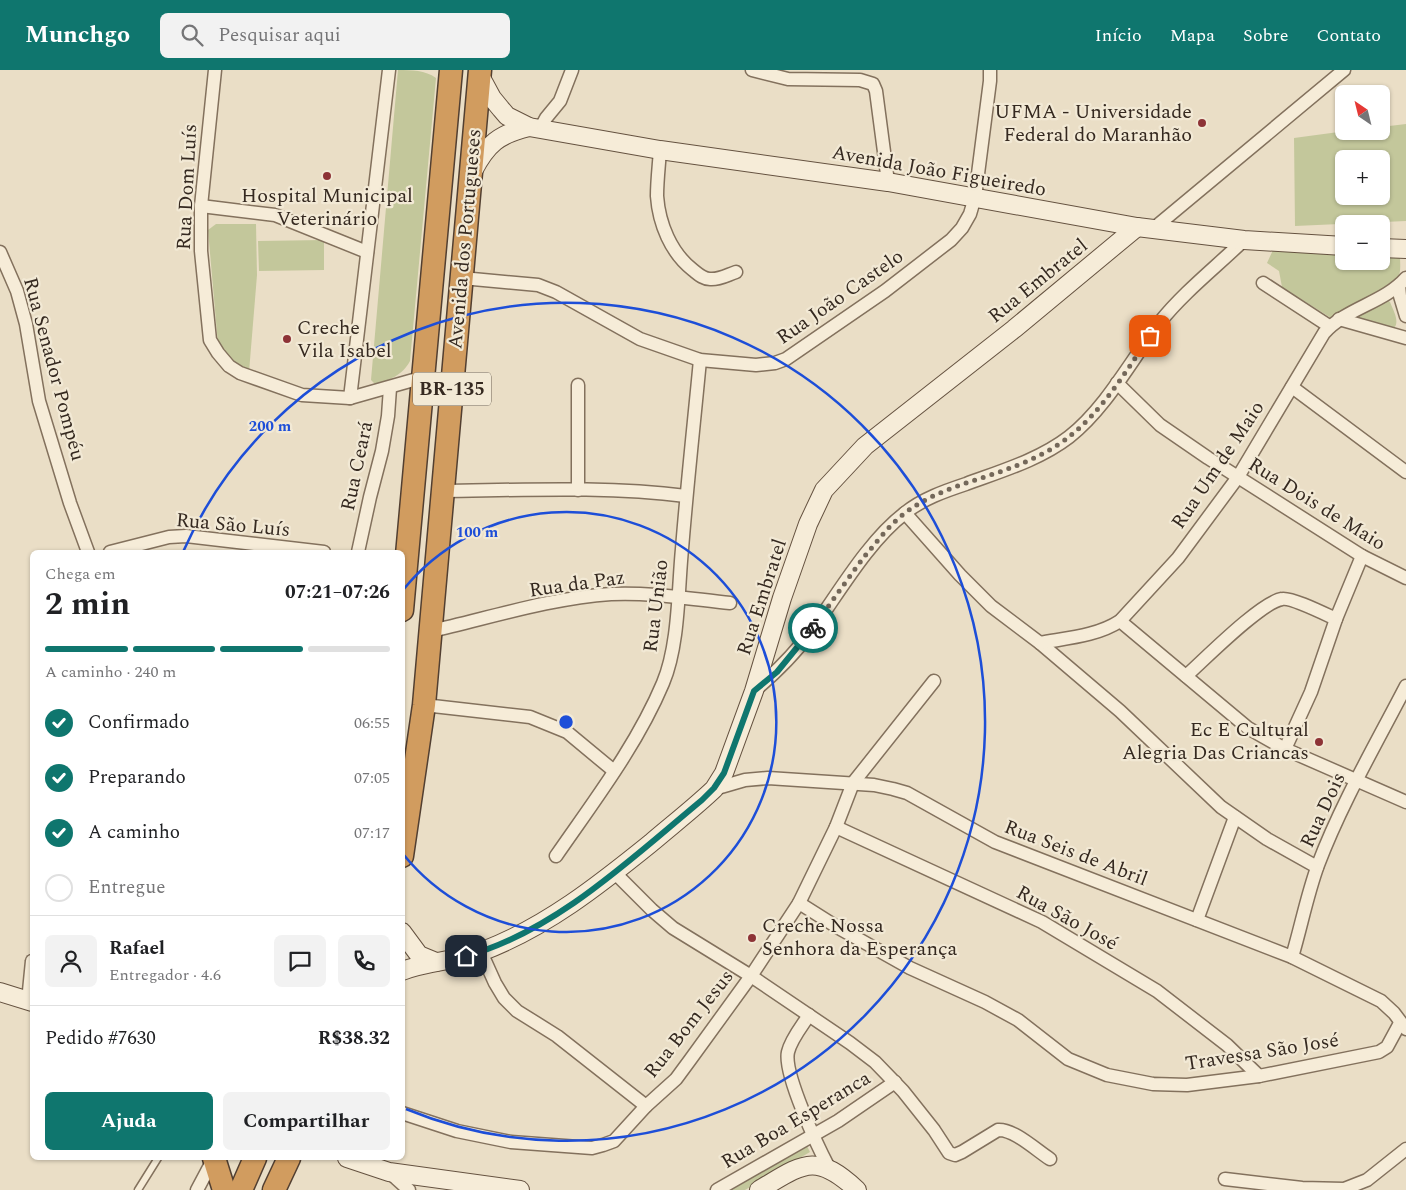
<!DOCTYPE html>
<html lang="pt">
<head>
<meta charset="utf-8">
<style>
  :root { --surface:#fff; --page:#f2f2f2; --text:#202124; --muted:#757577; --line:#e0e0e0; --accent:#0f766e }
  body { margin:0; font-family:Spectral,serif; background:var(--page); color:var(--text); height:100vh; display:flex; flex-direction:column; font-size:19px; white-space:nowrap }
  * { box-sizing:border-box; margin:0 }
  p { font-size:16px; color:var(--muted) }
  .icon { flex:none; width:28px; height:28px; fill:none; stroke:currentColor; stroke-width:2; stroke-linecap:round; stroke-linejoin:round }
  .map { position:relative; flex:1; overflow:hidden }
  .panel { position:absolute; left:30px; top:480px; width:375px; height:610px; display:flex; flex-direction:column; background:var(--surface); border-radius:8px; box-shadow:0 1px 4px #0004 }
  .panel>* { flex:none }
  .needle { width:32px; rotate:325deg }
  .tools { position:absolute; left:1335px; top:15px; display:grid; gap:10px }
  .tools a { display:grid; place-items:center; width:55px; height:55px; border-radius:8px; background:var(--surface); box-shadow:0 1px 4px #0004; font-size:25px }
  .pin { position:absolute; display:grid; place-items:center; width:42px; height:42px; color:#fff; margin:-21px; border-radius:10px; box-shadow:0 2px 8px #0006 }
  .courier { position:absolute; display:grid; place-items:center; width:50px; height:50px; margin:-25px; border:4px solid #0f766e; border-radius:50%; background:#fff; color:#222; box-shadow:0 1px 6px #0007 }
  .head em { font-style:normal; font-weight:700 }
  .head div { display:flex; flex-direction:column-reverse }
  .head { display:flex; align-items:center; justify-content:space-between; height:85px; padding:0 15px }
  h1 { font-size:32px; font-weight:700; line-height:38px }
  .bar { display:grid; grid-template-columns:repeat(4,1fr); gap:8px 5px; align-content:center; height:60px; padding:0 15px }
  .bar i { height:6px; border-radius:4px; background:var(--line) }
  .bar .on { background:var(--accent) }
  .bar p { grid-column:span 4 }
  .line { display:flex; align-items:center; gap:12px; padding:0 15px; border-top:1px solid var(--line) }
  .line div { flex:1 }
  .round { display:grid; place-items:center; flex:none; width:52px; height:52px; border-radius:8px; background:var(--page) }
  ol { padding:0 15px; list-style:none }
  li { display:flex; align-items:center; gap:15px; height:55px }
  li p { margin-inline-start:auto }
  li .icon { padding:5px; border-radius:50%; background:var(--accent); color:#fff; stroke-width:4 }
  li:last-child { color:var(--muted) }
  li i { width:28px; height:28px; border:2px solid var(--line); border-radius:50% }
  .cta { display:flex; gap:10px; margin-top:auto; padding:10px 15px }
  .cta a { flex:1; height:58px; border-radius:8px; background:var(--accent); color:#fff; font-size:20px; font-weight:700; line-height:58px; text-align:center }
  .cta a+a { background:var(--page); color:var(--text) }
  header { display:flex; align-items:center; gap:30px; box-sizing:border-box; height:70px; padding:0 25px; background:var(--accent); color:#fff }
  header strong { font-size:24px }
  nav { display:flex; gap:28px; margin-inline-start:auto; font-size:18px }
  .search { width:350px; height:45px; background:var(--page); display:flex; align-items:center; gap:12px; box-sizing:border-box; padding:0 18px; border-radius:8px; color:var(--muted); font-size:19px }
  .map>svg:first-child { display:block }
</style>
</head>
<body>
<header>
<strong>Munchgo</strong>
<div class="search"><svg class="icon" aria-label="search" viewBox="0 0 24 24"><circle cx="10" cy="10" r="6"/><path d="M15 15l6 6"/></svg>Pesquisar aqui</div>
<nav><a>Início</a><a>Mapa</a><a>Sobre</a><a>Contato</a></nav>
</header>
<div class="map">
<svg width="1406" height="1120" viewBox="0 0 1406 1120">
  <rect width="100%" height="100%" fill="#eadec6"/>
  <g fill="#c3c79b" fill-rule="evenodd">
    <path d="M398,0C412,0 425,0 436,8L410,291C402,306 390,309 376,315L371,310Z"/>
    <path d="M1406,54V151L1295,156L1294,68L1346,61H1381V57ZM1344,89H1381V126H1344Z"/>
    <polygon points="216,154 256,154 257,205 249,302 237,297 218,274 208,160"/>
    <polygon points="324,170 324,200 259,201 258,171"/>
    <path d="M1273,180L1344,183V191H1381V185H1400C1400,191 1401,200 1399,205C1390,220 1348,236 1331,248L1282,217L1279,201L1267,193Z"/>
    <path d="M1387,230L1390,232C1393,240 1401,253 1393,259L1360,251L1358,245Z"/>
    <polygon points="806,1074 810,1082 745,1120 726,1120"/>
  </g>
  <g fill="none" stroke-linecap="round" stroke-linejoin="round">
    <g stroke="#83715d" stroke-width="9">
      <polyline id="lane" points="138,1120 158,1088"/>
    </g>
    <g stroke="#83715d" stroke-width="15">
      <g id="street">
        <polyline points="215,0 201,136 201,181 210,270 218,283 229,296 240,303 302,325 350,328 424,307"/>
        <polyline points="752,0 788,9 860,10 873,14 876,21 888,112"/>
        <polyline points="540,59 546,48 560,31 572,0"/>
        <path d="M660,80C659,95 657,111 657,126C659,154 671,183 693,200C698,204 703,209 710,209C719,210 727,205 736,202"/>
        <polyline points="201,136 275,145 367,182"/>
        <polyline points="1153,159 1344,0"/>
        <polyline points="0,182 17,221 26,254 39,331 70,433 88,482"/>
        <polyline points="462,208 538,215 556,222 640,269 700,290 756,295 775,293 786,289 885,221 951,170 962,158 970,144 975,127 990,11 990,0"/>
        <polyline points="1263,213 1329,256"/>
        <polyline points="1399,215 1400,226 1406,246"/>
        <polyline points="1339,249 1406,268"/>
        <polyline points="1117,313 1160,355 1208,388 1362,486 1406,508"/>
        <polyline points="578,315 578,420"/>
        <polyline points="1292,317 1406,402"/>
        <polyline points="350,328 389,0"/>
        <path d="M443,421C524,420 606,416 686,426"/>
        <polyline points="905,443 960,505 991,536 1040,573 1120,641 1221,737 1267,769 1317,797"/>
        <polyline points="110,482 169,467 186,466 324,482"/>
        <polyline points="358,482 370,427 382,381 388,346 390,318"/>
        <polyline points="1120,551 1248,658 1285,679 1406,732"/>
        <path d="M431,561C489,548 551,528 611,524C650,522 691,529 730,533"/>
        <path d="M1040,573C1067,568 1097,566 1120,551L1178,488L1238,407L1324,263C1346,238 1384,233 1406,208"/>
        <path d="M1186,606C1204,590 1261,532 1282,529C1291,527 1325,544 1336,549L1362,486"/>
        <path d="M754,621C774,604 793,586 809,564C837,526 867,472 905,443C922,429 945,421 966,414C1001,401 1039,390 1069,367C1106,338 1132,289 1160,252C1184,222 1216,197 1244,170"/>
        <polyline points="424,635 530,647 567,662 614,701"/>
        <polyline points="1285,679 1311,622 1336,549"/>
        <polyline points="714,719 745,710 768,708 874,715 893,719 907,723 995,772 1292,887 1381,931 1394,943 1406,959"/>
        <polyline points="836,757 1042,852 1157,921 1227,975 1259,1006"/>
        <path d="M556,786C594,731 637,675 663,613C679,575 678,520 682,479C687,416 694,353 700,290"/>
        <path d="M615,803L652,840L673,858L751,906L850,973L875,992L903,1021L934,1060L949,1083L955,1085L962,1082L998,1060C1014,1059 1036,1080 1050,1089"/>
        <polyline points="799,833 837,857 910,898 985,932 1018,950 1068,989 1107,1005 1153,1014 1187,1015 1259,1006 1379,982 1387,977 1400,953"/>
        <polyline points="1197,850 1235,747"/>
        <polyline points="481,882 495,913 504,928 517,941 557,966 646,1036"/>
        <path d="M1292,887C1301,857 1307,825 1318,795C1341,734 1376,674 1406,616"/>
        <polyline points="28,931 32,891"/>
        <path d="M809,945C802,956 791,969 788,982C783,1003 818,1077 829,1098"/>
        <polyline points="402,1043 457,1061 511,1072 592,1078 603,1075 614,1071 646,1036 676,1009 690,990 751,906 799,833 836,757 853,713 934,611"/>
        <polyline points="389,1102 409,1120"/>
        <polyline points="1225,1109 1302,1118 1344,1119 1367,1110 1406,1079"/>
        <polyline points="197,1120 214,1088"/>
        <polyline points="717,1120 838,1051 895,1012"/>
      </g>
    </g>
    <g stroke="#655240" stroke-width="20">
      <g id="secondary">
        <polyline points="479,4 492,28 501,39 507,46 529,57 660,80 888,112 1137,157 1244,170 1344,176"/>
        <path d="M473,101C487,74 499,64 529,57"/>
        <polyline points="1381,178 1406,179"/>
        <polyline points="402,862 419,885 436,892"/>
        <path d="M402,901C428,891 457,891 483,881C546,857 599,815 651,773C672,755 694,738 714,719L724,703L754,621L782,528L808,454L824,420L865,376L1014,259L1137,157"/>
        <polyline points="0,922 32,932"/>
        <polyline points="347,1088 389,1102 520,1120"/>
        <path d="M759,1120C803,1094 815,1081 857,1120"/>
      </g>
    </g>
    <g stroke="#523f31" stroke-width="25">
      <g id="highway">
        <polyline points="402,540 451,0"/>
        <polyline points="402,786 424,635 480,0"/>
        <polyline points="214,1088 224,1120"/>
        <polyline points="241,1120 255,1088"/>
        <polyline points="274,1120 289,1088"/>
      </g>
    </g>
    <use href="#lane" stroke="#f6ecd8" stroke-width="6"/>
    <use href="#street" stroke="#f6ecd8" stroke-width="12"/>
    <use href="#secondary" stroke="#f6ecd8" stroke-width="18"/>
    <use href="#highway" stroke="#d19c5f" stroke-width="22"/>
  </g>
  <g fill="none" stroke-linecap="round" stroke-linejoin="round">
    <path stroke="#74685a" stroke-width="5" stroke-dasharray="0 9" d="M813,558C830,534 847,510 864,487C877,472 889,455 905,443C936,419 977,411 1013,397C1032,390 1054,379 1070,366C1103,340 1126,301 1150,266"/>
    <path stroke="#0f766e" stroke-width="6" d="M466,886C555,862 633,787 702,730L714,718L724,703L754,621L777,602L813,558"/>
  </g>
  <g fill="none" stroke="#1d4ed8" stroke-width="2.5">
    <path d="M403 520A210 210 0 1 1 403 784"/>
    <path d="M183 482A419 419 0 1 1 406 1039"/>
  </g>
  <g fill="#8d3336" stroke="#f2e9d5" stroke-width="2">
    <circle cx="1202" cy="53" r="5"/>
    <circle cx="327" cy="106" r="5"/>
    <circle cx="287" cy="269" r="5"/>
    <circle cx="1319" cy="672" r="5"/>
    <circle cx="752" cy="868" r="5"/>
  </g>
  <g text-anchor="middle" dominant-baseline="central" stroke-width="4.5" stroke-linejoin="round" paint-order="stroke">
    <rect fill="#f2e9d5" stroke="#6e6356" stroke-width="1" x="413" y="302.5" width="78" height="33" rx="4"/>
    <g font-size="19" font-weight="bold" fill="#352920">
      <text x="452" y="319">BR-135</text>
    </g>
    <g font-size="20" fill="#352920" stroke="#f2e9d5" text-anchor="end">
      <text x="1192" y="42">UFMA - Universidade<tspan x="1192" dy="23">Federal do Maranhão</tspan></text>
      <text x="327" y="126" text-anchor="middle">Hospital Municipal<tspan x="327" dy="23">Veterinário</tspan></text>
      <text x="297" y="258" text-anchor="start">Creche<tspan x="297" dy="23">Vila Isabel</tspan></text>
      <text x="1309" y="660">Ec E Cultural<tspan x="1309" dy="23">Alegria Das Criancas</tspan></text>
      <text x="762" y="856" text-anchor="start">Creche Nossa<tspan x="762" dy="23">Senhora da Esperança</tspan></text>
    </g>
    <g font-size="20" fill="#352920" stroke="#f2e9d5">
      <text transform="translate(939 101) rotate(10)">Avenida João Figueiredo</text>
      <text transform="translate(187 117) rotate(-87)">Rua Dom Luís</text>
      <text transform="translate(465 169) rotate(-85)">Avenida dos Portugueses</text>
      <text transform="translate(1038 211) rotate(-39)">Rua Embratel</text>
      <text transform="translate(840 227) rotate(-35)">Rua João Castelo</text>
      <text transform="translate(54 299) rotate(75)">Rua Senador Pompéu</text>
      <text transform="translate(1218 395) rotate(-56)">Rua Um de Maio</text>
      <text transform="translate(357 396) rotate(-78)">Rua Ceará</text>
      <text transform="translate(1317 434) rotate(32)">Rua Dois de Maio</text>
      <text transform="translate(233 455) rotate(5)">Rua São Luís</text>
      <text transform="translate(577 514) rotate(-8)">Rua da Paz</text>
      <text transform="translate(762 527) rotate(-72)">Rua Embratel</text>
      <text transform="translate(656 536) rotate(-83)">Rua União</text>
      <text transform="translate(1323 740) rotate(-65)">Rua Dois</text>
      <text transform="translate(1076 783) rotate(21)">Rua Seis de Abril</text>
      <text transform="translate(1067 848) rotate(29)">Rua São José</text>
      <text transform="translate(689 954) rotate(-52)">Rua Bom Jesus</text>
      <text transform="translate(1262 982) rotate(-9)">Travessa São José</text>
      <text transform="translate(796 1050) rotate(-31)">Rua Boa Esperanca</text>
    </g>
  </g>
  <circle cx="566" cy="652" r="8" fill="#1d4ed8" stroke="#f2e9d5" stroke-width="2.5"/>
  <g font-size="15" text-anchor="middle" font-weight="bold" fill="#1d4ed8" stroke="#f2e9d5" stroke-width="4.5" stroke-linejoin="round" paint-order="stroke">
    <text x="270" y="361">200 m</text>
    <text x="477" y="467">100 m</text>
  </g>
</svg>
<div class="tools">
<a><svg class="needle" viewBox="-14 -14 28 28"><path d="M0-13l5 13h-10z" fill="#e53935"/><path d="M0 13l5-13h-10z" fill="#757577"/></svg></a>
<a>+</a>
<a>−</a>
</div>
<div class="pin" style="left:1150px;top:266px;background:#ea580c"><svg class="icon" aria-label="bag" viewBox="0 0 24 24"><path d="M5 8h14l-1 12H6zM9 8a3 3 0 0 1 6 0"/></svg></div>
<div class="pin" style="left:466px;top:886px;background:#1f2937"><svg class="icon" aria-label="home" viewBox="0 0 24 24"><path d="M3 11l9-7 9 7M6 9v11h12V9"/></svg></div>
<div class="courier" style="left:813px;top:558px"><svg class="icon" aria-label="bike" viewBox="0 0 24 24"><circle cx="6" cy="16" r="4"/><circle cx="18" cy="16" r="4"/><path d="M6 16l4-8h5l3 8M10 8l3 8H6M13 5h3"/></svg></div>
<section class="panel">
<div class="head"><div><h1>2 min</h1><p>Chega em</p></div><em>07:21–07:26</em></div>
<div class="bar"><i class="on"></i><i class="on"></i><i class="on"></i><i></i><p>A caminho · 240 m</p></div>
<ol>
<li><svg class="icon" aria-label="check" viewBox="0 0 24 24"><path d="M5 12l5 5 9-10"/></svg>Confirmado<p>06:55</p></li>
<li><svg class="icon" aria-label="check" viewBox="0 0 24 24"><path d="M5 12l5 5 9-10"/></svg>Preparando<p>07:05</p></li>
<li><svg class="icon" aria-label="check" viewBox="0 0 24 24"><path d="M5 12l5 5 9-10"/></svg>A caminho<p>07:17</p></li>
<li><i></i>Entregue</li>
</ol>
<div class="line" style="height:90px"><a class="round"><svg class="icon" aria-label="person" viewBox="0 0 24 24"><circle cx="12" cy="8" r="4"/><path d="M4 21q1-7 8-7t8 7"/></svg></a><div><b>Rafael</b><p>Entregador · 4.6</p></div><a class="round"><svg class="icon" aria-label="chat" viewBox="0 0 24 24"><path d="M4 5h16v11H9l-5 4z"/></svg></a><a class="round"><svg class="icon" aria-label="phone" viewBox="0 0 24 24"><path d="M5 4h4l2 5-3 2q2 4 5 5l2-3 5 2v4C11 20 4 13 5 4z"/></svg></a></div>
<div class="line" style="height:65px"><div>Pedido #7630</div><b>R$38.32</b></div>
<div class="cta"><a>Ajuda</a><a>Compartilhar</a></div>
</section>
</div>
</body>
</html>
